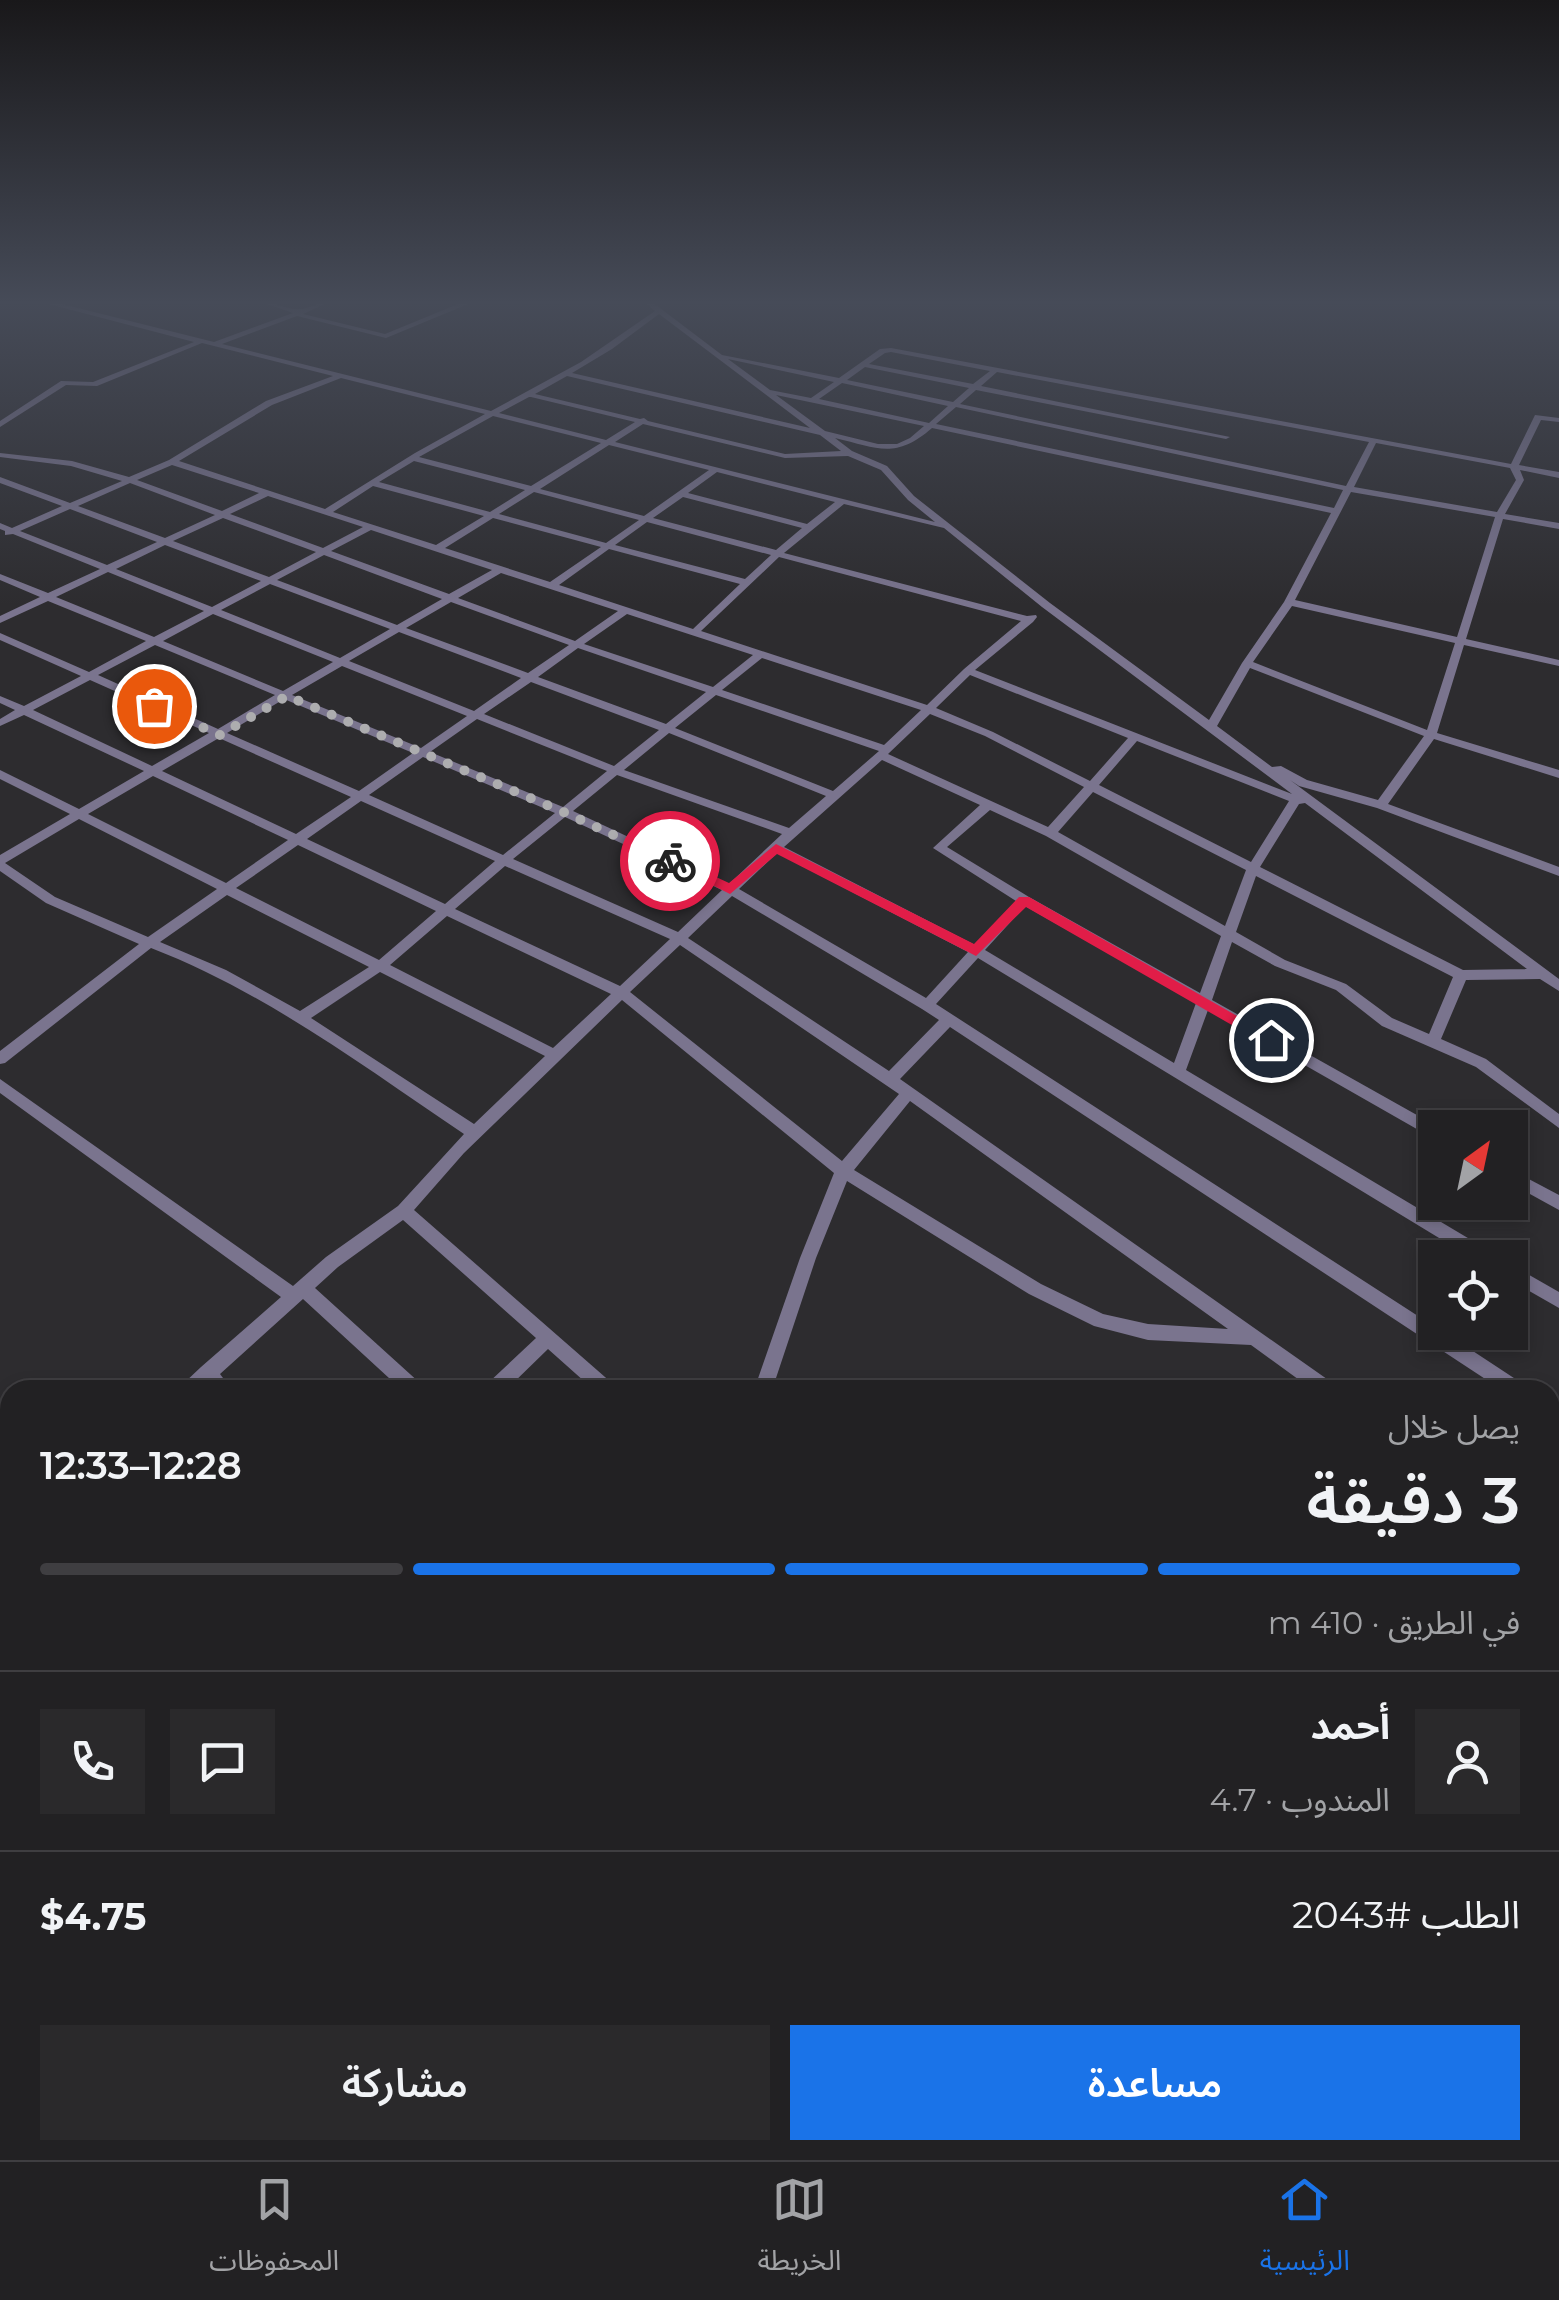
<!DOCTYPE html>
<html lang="ar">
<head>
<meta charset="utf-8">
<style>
  :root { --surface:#222123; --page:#2a292b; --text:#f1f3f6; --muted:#a2a3a6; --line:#3f3e41; --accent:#1a73e8 }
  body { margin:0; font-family:Montserrat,"Noto Sans Arabic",sans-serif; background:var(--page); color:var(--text); direction:rtl; height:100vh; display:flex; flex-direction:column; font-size:38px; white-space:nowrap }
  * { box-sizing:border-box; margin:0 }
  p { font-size:32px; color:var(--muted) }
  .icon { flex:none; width:55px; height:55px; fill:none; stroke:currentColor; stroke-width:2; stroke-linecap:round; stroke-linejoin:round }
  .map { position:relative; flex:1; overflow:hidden; direction:ltr }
  .side { position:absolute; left:0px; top:1380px; width:1560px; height:780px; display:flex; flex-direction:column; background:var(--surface); border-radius:30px 30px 0 0; box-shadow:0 5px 15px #0003,0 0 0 2px var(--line); direction:rtl }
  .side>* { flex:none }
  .needle { width:65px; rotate:33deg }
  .fabs { position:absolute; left:1418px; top:1110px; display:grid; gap:20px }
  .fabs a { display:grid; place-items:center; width:110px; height:110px; border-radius:0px; background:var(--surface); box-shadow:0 5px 15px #0003,0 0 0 2px var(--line); font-size:50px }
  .pin { position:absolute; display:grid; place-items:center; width:85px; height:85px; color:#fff; margin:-42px; border:5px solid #fff; border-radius:50%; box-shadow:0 2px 10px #0007 }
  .courier { position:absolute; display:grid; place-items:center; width:100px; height:100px; margin:-50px; border:8px solid #e11d48; border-radius:50%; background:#fff; color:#222; box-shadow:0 2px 12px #0007 }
  .overview em { font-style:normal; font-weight:600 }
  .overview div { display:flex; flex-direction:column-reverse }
  .overview { display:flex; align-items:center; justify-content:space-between; height:170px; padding:0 40px }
  h1 { font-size:65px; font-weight:600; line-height:75px }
  .bar { display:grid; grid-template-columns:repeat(4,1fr); gap:15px 10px; align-content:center; height:120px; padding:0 40px }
  .bar i { height:12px; border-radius:8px; background:var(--line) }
  .bar .current { background:var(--accent) }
  .bar p { grid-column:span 4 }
  .line { display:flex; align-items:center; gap:25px; padding:0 40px; border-top:2px solid var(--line) }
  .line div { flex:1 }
  .round { display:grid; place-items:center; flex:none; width:105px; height:105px; border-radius:0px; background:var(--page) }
  .button { display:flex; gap:20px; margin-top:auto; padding:20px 40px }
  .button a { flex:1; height:115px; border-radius:0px; background:var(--accent); color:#fff; font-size:40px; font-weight:600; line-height:115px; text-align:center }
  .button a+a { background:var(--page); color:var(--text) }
  .dock { display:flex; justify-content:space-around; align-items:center; height:140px; border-top:2px solid var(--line); background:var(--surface); font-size:28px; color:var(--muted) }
  .dock a { display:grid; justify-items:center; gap:5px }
  .dock .current { color:var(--accent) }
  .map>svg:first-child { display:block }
</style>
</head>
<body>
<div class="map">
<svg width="1559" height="2160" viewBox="0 0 1559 2160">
  <rect width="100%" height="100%" fill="#2d2c2f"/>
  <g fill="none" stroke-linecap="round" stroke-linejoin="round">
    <g fill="#7a748e" fill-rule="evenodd">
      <path d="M41,302H54L214,342L293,313L261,302C274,302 283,308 295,309C306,311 317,302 329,302L303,314L385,334L463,302H473L386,338L297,316L222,344L491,411L581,362L655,311L644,302H652L722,355L839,378L880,349L891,348L1511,464L1535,415L1559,418V422L1541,420L1519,465L1559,472V478L1520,470L1524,480L1505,514L1559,523V529L1503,519L1466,639L1559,660V666L1464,645L1437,733L1559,770V778L1434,739L1388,804L1559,867V876L1377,808L1299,786L1290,780L1559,979V991L1540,979L1466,980L1441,1039L1486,1059L1559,1114V1128L1476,1067L1382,1026L1336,990L1275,966L1232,942L1212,1000L1440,1128H1435V1138L1429,1136L1208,1010L1186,1070L1493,1253L1495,1258H1472L978,958L936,1004L1435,1327V1332H1444L1523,1384L1526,1390H1502L950,1027L900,1079L1334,1384L1337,1390H1313L1251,1345L1148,1340L1094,1326L1029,1294L847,1181L816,1258L772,1390H754L800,1258L834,1173L622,1000L464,1153L414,1210L613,1384L616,1390H594L548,1349L506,1390H484L487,1384L536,1338L403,1220L338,1267L315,1288L421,1384L424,1390H402L303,1299L220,1374L232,1390H211L207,1386L202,1390H180L183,1384L201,1367L281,1297L0,1093V1079L293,1286L326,1257L398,1206L464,1134C363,1066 265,992 151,948L5,1063L0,1064V1051L139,944L46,903L0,871V855L70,814L0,779V770L79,809L144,771L24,715L0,726V719L15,710L0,703V696L24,706L81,676L0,640V633L89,672L146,641L48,601L0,623V616L40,597L0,580V574L48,593L100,569L13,534L5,535V531L0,529V523L12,528L62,506L0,483V477L70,503L122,481L71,466L0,457V453L72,461L129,477L169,460L266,401L333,376L202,343L97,386L66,385L0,427V421L61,381L93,382L194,342ZM659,314L810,428L572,373L612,349ZM891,352L990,371L973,384L869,364L885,353ZM728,359L834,382L811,398L770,390ZM865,367L969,388L953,402L847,380ZM997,372L1369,442L1346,486L960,404L976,390L1226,439L1230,437L981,386ZM567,376L820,435L841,451L785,454L648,421L644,418L640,419L535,394ZM341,378L485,414L415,453L325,509L179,461L272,405ZM842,383L948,406L929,423L819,399ZM776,395L924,426L910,438L897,444H878L825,431ZM529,397H531L635,422L606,440L499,413ZM956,407L1343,490L1334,508L936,424ZM493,416L601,443L531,486L419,457ZM643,424L785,458L848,456L881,470L908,500L935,522L615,442ZM932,428L1331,513L1284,602L1242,663L1209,720L1050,603L914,496L887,466L852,451L835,438C878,448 895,460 932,428ZM1376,443L1510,468L1516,480L1497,512L1354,487ZM609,445L709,470L644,516L540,489ZM414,461L525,490L490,512L379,482ZM172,465L259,493L222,511L137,480ZM717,472L835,502L807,524L688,493ZM130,483L215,515L165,538L78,506ZM373,486L484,516L436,545L333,512ZM534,492L639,520L606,543L499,514ZM1351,492L1495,517L1457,637L1295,600ZM268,496L363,527L323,548L230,514ZM683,497L802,528L776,550L653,518ZM844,504L944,528L1042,607L1292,794L975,670L1033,622L1037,617L1036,615L1027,616L784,553ZM70,509L157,542L107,565L20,531ZM223,518L316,552L269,577L173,541ZM493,518L601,547L550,582L445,548ZM647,522L771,555L745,579L615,545ZM371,530L492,570L449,594L331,551ZM165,545L261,581L212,607L116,569ZM609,549L740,584L693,629L559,585ZM324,555L442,599L397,625L277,580ZM779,557L1021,621L964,669L927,705L701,631ZM108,572L204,611L154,637L56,597ZM501,573L618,611L575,641L458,598ZM270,584L390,629L340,658L221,610ZM451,602L569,645L528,673L406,628ZM1292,606L1455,643L1427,730L1253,662ZM213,614L333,662L283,691L163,641ZM627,614L753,655L713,687L584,644ZM399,632L521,678L474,711L349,661ZM155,645L275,695L218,729L98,675ZM578,648L706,692L666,724L538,677ZM762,658L921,710L884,745L722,690ZM342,666L467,716L421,748L292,695ZM1250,668L1424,736L1378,800L1307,780L1281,766L1272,767L1217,726ZM970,675L1128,738L1090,781L993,732L936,708ZM90,680L209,733L152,766L33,710ZM531,682L659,730L614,766L484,714ZM716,695L879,751L833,791L675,728ZM284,699L413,753L359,791L227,733ZM930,714L985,736L1084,787L1048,827L888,754ZM477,719L607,771L563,807L430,752ZM669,733L826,796L789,828L624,770ZM219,738L351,797L296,834L162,771ZM1137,741L1289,801L1251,862L1099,785ZM423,757L555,813L503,855L369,795ZM882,760L980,805L933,848L1016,901L975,945L784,847ZM617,775L782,834L729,884L573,811ZM153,776L288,840L226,883L88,814ZM1093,792L1246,870L1225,926L1058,832ZM361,801L495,861L445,904L307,839ZM1305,803L1527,969L1463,970L1260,867L1299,804ZM990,810L1046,836L1221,936L1200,993L1029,897L947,847ZM565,817L722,890L678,932L513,859ZM79,819L217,889L148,937L55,897L5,863ZM298,845L436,911L379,960L236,888ZM777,853L968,952L926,998L739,889ZM505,866L670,939L620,986L455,909ZM1256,876L1453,977L1429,1034L1392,1018L1346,984L1285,960L1236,932ZM227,895L369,967L300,1011L226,970L160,942ZM732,896L922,1009L939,1020L889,1071L688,938ZM1025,906L1196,1003L1174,1063L985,950ZM447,916L611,994L553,1048L390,965ZM680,945L899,1094L842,1161L630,992ZM380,972L545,1056L474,1124L311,1018ZM910,1101L1228,1329L1148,1324L1103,1314L1041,1284L854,1170Z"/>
      <polygon points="1510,1169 1559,1195 1559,1210 1510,1183"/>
      <polygon points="1510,1264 1559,1292 1559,1308 1510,1280"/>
      <polygon points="1550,1402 1559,1407 1559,1426 1550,1421"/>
      <polygon points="1550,1535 1559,1540 1559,1562 1550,1558"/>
      <polygon points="10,1572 10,1596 0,1602 0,1578"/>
      <polygon points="0,1695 10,1701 10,1727 0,1721"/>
      <polygon points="271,2150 297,2150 301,2160 275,2160"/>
      <polygon points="821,2150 851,2150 855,2160 825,2160"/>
      <polygon points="1104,2150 1135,2150 1139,2160 1108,2160"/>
      <polygon points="1175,2150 1201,2150 1199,2160 1173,2160"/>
      <polygon points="1351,2150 1383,2150 1387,2160 1355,2160"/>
    </g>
  </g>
  <linearGradient id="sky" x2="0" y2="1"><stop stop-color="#19181a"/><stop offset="0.5" stop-color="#464b58"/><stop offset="1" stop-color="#464b58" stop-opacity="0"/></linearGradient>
  <rect width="1559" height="605" fill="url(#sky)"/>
  <polygon fill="#e11d48" points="776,844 974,944 1019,897 1029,897 1279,1040 1271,1046 1265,1044 1026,907 976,956 777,854 730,894 664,861 675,858 729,883"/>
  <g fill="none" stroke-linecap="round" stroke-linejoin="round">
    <polyline stroke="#adadaf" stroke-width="10" stroke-dasharray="0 18" points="154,706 220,735 287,696 566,813 670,861"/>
  </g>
</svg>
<div class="fabs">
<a><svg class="needle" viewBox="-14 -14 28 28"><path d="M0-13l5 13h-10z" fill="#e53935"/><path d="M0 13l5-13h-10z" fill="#a2a3a6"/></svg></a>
<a><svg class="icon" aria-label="locate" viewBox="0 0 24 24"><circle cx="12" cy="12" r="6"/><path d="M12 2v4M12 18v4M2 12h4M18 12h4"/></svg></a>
</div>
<div class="pin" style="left:154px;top:706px;background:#ea580c"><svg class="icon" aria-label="bag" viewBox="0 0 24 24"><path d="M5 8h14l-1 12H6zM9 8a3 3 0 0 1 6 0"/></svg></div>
<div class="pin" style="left:1271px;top:1040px;background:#1f2937"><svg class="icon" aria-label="home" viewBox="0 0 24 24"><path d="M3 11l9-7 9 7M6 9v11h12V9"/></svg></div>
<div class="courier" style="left:670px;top:861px"><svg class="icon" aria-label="bike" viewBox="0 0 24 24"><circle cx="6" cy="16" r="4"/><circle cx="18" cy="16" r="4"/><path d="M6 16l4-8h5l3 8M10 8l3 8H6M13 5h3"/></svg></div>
<section class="side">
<div class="overview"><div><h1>3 دقيقة</h1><p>يصل خلال</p></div><em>12:28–12:33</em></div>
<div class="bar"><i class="current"></i><i class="current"></i><i class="current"></i><i></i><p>في الطريق · 410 m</p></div>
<div class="line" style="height:180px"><a class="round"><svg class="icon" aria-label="person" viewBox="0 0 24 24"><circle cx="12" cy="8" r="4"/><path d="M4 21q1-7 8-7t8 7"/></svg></a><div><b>أحمد</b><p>المندوب · 4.7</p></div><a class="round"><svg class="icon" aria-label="chat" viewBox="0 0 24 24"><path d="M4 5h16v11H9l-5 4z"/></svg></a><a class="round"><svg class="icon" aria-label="phone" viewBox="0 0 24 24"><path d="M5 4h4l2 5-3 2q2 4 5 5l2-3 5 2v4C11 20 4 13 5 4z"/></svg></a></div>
<div class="line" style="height:130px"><div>الطلب #2043</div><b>$4.75</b></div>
<div class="button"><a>مساعدة</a><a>مشاركة</a></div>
</section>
</div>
<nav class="dock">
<a class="current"><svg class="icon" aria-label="home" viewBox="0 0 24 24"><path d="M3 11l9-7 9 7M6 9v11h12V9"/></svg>الرئيسية</a>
<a><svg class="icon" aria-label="map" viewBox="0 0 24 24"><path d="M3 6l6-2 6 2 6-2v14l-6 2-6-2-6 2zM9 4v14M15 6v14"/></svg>الخريطة</a>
<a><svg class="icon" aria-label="saved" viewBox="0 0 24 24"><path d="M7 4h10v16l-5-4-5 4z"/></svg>المحفوظات</a>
</nav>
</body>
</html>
